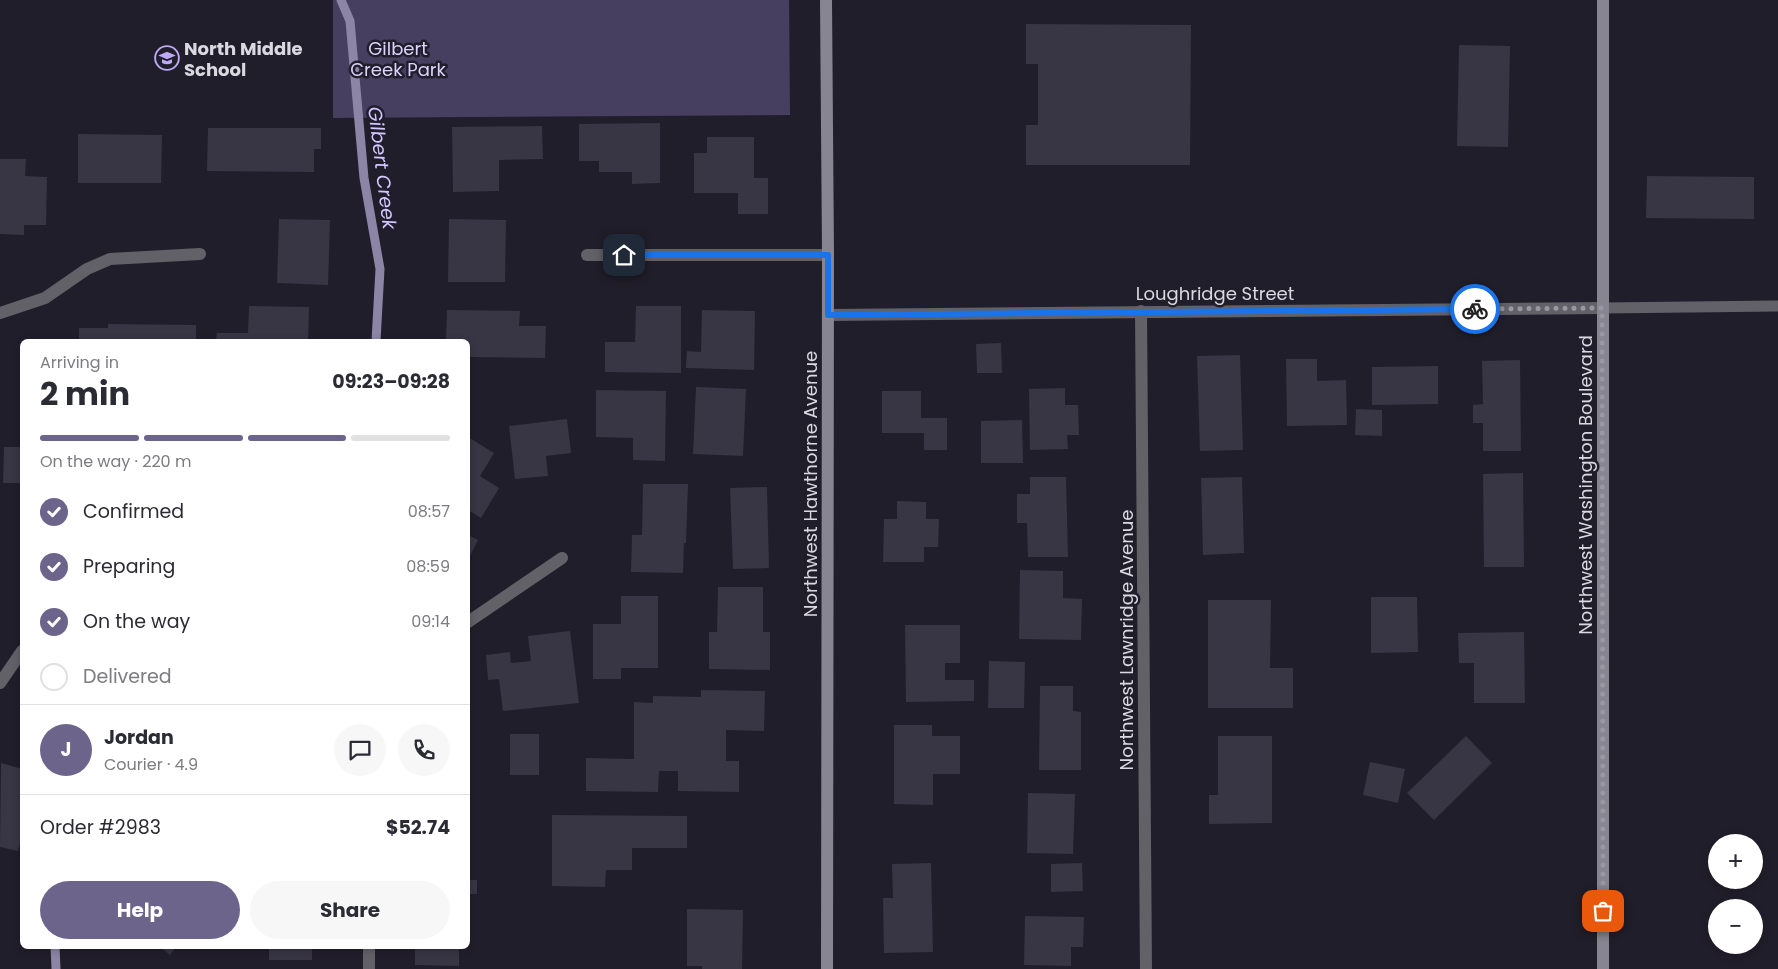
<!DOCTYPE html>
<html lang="en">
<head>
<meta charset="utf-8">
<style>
  :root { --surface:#fff; --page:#f7f7f7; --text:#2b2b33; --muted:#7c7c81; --line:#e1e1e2; --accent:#6c648b }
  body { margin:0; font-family:Poppins,sans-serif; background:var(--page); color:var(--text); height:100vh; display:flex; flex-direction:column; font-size:19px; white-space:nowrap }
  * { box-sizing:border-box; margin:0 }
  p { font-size:16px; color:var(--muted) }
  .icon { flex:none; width:28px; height:28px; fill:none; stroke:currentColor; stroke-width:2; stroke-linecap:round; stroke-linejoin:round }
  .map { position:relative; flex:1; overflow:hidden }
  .sheet { position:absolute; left:20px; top:339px; width:450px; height:610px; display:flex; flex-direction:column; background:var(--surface); border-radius:8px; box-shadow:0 2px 8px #0003 }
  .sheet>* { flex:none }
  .buttons { position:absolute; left:1708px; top:834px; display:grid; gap:10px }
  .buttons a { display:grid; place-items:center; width:55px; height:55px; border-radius:50%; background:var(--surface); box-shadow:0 2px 8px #0003; font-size:25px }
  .pin { position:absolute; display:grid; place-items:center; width:42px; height:42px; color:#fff; margin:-21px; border-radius:10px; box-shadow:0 2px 8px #0006 }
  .courier { position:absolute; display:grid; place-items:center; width:50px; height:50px; margin:-25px; border:4px solid #1a73e8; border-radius:50%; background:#fff; color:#222; box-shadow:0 1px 6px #0007 }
  .summary em { font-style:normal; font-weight:700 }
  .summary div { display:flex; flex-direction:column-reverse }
  .summary { display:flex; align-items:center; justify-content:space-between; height:85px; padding:0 20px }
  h1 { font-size:32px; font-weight:700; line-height:38px }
  .bar { display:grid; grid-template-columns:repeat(4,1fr); gap:8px 5px; align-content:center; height:60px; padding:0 20px }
  .bar i { height:6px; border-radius:4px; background:var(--line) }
  .bar .selected { background:var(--accent) }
  .bar p { grid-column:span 4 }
  .line { display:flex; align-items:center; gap:12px; padding:0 20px; border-top:1px solid var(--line) }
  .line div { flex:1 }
  .round { display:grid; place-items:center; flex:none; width:52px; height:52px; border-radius:26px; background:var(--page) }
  ol { padding:0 20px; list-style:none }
  li { display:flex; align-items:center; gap:15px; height:55px }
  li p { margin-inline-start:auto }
  li .icon { padding:5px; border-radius:50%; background:var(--accent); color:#fff; stroke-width:4 }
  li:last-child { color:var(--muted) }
  li i { width:28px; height:28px; border:2px solid var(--line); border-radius:50% }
  .button { display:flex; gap:10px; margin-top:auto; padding:10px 20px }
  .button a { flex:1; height:58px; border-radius:30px; background:var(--accent); color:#fff; font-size:20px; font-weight:700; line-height:58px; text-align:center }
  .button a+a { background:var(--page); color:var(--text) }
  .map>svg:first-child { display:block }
</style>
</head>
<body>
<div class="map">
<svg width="1778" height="969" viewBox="0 0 1778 969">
  <rect width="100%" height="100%" fill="#211e2b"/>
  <polygon fill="#463f5f" points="333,0 789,0 790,115 333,118"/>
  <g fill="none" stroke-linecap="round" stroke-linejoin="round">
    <g stroke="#8c85a5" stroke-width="9">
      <polyline points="341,0 350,21 364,178 380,269 376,341"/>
      <polyline points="55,946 56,969"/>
    </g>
  </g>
  <g fill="#383544">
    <polygon points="1026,24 1191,25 1190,165 1026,165 1026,125 1038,125 1038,64 1026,64"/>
    <polygon points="1459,45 1510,46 1508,147 1457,146"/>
    <polygon points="660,123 660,183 632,184 632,172 599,172 599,161 579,161 579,124"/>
    <polygon points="542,126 543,159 499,160 499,191 453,192 452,127"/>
    <polygon points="208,128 321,128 321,149 314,149 314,172 207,171"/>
    <polygon points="78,134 162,135 161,183 78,183"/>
    <polygon points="707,137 754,137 754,178 768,178 768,214 738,214 738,193 694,193 694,153 707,153"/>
    <polygon points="0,159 26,159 25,176 47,177 46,225 24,225 24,235 0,234"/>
    <polygon points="1647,176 1754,177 1754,219 1646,218"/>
    <polygon points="279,219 330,220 328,285 277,283"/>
    <polygon points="449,219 506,220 505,282 448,282"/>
    <polygon points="249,306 309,307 308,341 216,341 217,333 248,333"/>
    <polygon points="636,306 681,306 681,373 605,372 605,342 635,342"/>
    <polygon points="447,310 520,311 519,326 546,326 545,358 468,357 468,341 446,341"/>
    <polygon points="702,310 755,311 754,370 686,368 687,351 701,352"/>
    <polygon points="108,324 196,325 196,341 79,341 79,328 108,328"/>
    <polygon points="1001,343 1002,373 977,373 976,344"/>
    <polygon points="1240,355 1243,450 1200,451 1197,356"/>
    <polygon points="1286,359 1317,359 1317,381 1346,380 1347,425 1287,426"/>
    <polygon points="1520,360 1521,451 1483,451 1483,423 1473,423 1473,405 1483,404 1482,361"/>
    <polygon points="1438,366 1438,404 1372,405 1372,367"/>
    <polygon points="696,387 746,389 743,456 693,454"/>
    <polygon points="1065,388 1065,405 1078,405 1079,435 1067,435 1068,449 1030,450 1029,389"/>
    <polygon points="596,390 666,391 665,461 633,460 633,438 596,437"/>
    <polygon points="882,391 921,391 921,418 947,418 947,450 924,450 924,433 882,433"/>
    <polygon points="1356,409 1382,410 1382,436 1355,435"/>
    <polygon points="567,419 571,453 546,456 548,476 515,479 509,426"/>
    <polygon points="1022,420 1023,463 981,463 981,421"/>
    <polygon points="468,437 494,453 480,476 499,488 481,518 468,510"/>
    <polygon points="4,447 22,447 22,483 3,483"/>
    <polygon points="1523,473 1524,567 1484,567 1483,474"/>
    <polygon points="1030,477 1066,477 1068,557 1028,557 1027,523 1017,523 1017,494 1030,494"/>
    <polygon points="1242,477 1244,553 1203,555 1201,478"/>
    <polygon points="643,484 688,484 686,543 684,543 683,573 631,572 632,535 642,535"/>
    <polygon points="767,487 769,568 733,569 730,488"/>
    <polygon points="897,501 926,502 926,519 939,519 938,547 924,547 924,562 883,562 884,519 897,519"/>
    <polygon points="468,535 478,540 468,560"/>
    <polygon points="1020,570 1063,571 1063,598 1082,599 1081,640 1019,639"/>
    <polygon points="718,587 763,587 763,632 770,632 770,670 709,669 709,632 717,632"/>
    <polygon points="621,596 658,596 658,668 621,668 621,679 593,679 593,624 621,624"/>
    <polygon points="1371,597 1417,597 1418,652 1371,653"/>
    <polygon points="1208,600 1271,600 1270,668 1293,668 1293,708 1208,708"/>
    <polygon points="905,625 960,625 960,663 945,663 945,680 974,680 974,701 906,702"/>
    <polygon points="570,631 579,703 503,711 499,679 488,680 486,655 510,652 511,663 531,661 528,636"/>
    <polygon points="1524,632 1525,703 1474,703 1474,663 1459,663 1458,633"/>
    <polygon points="989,661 1025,662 1024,708 988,708"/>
    <polygon points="1040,686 1073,686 1073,711 1081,712 1081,770 1039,770"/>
    <polygon points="701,690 765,691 764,731 726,730 726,761 739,761 739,792 678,791 678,771 659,771 658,792 586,791 586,758 634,759 634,702 653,703 653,696 701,697"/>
    <polygon points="894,725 932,725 932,736 960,736 960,774 933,774 933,805 894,804"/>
    <rect x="510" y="734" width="29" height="41"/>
    <polygon points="1218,736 1272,736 1272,823 1209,824 1209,795 1218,795"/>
    <polygon points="1466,736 1492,763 1434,820 1407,793"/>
    <polygon points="1370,762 1405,769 1398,803 1363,795"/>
    <polygon points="1,763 22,769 22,835 18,851 0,847"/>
    <polygon points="1028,793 1075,794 1073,854 1027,853"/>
    <polygon points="552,815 687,816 687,848 632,848 632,870 606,870 605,887 552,886"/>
    <polygon points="931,863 933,952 884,953 883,898 893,898 892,864"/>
    <polygon points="1082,863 1083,891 1051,892 1051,864"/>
    <rect x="468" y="880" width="9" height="14"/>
    <polygon points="687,909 743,910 742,969 702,969 702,966 687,966"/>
    <polygon points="1025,916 1084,917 1083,947 1071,947 1071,966 1024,965"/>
    <polygon points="159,946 177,946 170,955"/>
    <rect x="269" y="946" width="43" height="14"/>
    <polygon points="415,946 465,946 465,949 459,949 459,966 415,965"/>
  </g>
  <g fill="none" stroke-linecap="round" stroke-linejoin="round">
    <polyline stroke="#626168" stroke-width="11" points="1602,308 1778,306"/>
    <g stroke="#626168" stroke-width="12">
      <polyline points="587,255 828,255"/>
      <polyline points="1141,311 1146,969"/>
      <polyline points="0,313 45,298 87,269 110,259 200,254"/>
      <polyline points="828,315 1602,308"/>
      <polyline points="468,622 562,558"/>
      <polyline points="0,683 22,651"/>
      <polyline points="369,946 369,969"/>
    </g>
    <g stroke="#878591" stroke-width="12">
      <polyline points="826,0 828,255 827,969"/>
      <polyline points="1603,0 1603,969"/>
    </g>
  </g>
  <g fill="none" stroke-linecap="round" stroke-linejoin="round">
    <polyline stroke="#9997a1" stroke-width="5" stroke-dasharray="0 9" points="1475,309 1602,308 1603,911"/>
    <polyline stroke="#1a73e8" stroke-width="6" points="624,255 828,255 828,315 1475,309"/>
  </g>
  <defs>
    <g id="school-ring" transform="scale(1.25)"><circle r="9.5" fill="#211e2b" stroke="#bcaaf6" stroke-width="1.5"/><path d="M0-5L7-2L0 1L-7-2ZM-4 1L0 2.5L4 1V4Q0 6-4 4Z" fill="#bcaaf6"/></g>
  </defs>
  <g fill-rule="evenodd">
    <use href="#school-ring" x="167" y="58"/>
  </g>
  <g text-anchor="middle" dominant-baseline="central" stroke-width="5" stroke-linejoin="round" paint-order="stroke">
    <g font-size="18" font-weight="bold" fill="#dad8e1" stroke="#211e2b" text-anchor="start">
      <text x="184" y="48">North Middle<tspan x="184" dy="21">School</tspan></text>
    </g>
    <g font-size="18" fill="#dcd3fd" stroke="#211e2b">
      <text x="398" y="48">Gilbert<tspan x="398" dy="21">Creek Park</tspan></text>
    </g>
    <g font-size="18" fill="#dad8e1" stroke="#211e2b">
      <text x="1215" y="293">Loughridge Street</text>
      <text transform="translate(810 484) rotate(-90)">Northwest Hawthorne Avenue</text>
      <text transform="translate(1585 485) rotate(-90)">Northwest Washington Boulevard</text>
      <text transform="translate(1126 640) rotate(-90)">Northwest Lawnridge Avenue</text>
    </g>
    <g font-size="19" font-style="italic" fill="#d3c7ff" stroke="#211e2b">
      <text transform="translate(382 168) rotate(83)">Gilbert Creek</text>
    </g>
  </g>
</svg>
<div class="buttons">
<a>+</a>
<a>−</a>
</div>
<div class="pin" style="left:1603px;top:911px;background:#ea580c"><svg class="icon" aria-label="bag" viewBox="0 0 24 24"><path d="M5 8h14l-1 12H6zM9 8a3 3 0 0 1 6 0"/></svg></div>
<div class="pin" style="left:624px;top:255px;background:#1f2937"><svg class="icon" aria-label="home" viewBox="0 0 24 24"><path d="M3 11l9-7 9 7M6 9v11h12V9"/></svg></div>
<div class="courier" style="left:1475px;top:309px"><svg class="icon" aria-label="bike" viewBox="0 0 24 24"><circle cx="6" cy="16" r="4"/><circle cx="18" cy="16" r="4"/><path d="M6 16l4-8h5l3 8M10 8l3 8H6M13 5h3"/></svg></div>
<section class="sheet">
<div class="summary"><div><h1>2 min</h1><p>Arriving in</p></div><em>09:23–09:28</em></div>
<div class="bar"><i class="selected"></i><i class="selected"></i><i class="selected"></i><i></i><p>On the way · 220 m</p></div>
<ol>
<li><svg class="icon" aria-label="check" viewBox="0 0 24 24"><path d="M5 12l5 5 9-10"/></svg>Confirmed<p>08:57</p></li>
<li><svg class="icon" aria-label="check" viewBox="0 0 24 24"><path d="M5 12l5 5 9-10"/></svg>Preparing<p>08:59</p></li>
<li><svg class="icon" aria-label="check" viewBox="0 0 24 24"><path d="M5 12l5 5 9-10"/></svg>On the way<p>09:14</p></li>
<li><i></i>Delivered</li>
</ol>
<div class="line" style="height:90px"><b class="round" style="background:var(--accent);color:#fff">J</b><div><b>Jordan</b><p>Courier · 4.9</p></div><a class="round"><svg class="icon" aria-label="chat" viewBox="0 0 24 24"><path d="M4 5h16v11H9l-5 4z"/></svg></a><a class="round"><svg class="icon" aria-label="phone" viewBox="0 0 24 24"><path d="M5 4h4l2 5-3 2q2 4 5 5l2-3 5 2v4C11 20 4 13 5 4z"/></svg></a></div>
<div class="line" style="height:65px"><div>Order #2983</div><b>$52.74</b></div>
<div class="button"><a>Help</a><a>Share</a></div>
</section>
</div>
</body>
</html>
